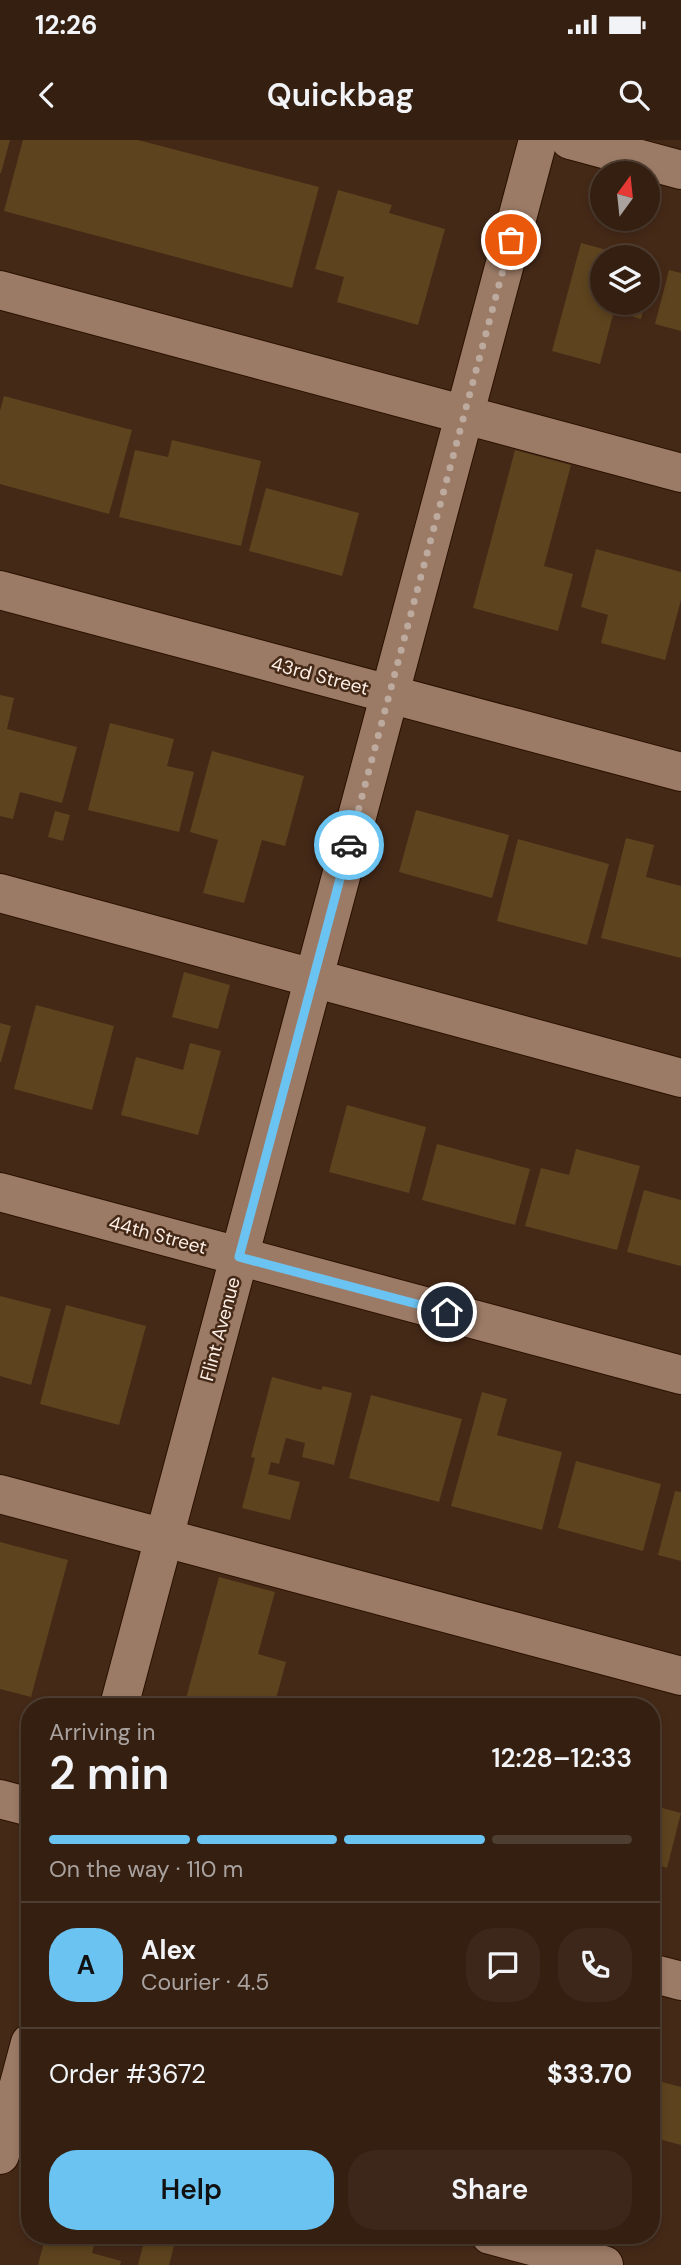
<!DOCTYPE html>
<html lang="en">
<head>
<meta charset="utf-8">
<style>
  :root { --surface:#341f11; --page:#3c271a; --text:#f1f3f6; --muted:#a9a29f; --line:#4e3d31; --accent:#6bc3f2 }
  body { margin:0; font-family:"DM Sans",sans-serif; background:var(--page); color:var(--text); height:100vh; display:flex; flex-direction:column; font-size:26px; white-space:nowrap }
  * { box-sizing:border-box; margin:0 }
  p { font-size:23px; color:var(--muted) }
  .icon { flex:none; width:38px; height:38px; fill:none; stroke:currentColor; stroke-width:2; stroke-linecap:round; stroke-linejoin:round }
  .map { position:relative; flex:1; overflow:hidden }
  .details { position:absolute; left:21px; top:1558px; width:639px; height:546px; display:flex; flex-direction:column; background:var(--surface); border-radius:28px; box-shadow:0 4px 10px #0003,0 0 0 2px var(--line) }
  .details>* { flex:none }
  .needle { width:46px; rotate:15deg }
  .buttons { position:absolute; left:590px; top:21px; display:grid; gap:14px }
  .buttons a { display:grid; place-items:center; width:70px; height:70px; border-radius:50%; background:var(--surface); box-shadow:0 4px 10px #0003,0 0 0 2px var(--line); font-size:35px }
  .pin { position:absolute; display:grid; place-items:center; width:60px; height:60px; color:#fff; margin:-30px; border:4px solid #fff; border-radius:50%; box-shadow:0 2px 7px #0007 }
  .courier { position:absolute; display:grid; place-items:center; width:70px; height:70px; margin:-35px; border:5px solid #6bc3f2; border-radius:50%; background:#fff; color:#222; box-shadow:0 2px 9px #0007 }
  .head em { font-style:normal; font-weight:600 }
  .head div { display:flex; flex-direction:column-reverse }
  .head { display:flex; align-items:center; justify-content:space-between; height:119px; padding:0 28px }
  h1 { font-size:46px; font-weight:600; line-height:52px }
  .bar { display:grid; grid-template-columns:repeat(4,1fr); gap:10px 7px; align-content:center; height:84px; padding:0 28px }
  .bar i { height:9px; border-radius:5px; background:var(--line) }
  .bar .active { background:var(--accent) }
  .bar p { grid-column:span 4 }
  .line { display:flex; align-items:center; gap:18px; padding:0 28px; border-top:2px solid var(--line) }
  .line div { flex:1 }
  .round { display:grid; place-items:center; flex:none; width:74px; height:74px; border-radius:28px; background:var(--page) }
  .button { display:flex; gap:14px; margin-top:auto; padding:14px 28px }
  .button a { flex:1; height:80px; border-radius:28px; background:var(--accent); color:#111; font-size:28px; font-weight:600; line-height:80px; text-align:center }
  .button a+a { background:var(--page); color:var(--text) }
  .status { display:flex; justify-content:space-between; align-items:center; height:49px; padding:0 35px; background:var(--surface); direction:ltr }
  .status svg { height:19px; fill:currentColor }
  header { display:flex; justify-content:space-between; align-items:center; height:91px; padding:0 28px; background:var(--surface); font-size:32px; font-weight:600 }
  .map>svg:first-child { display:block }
</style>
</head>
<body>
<div class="status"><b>12:26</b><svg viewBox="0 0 49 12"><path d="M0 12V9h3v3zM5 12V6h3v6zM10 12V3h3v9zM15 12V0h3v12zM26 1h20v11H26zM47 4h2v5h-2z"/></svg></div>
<header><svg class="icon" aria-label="back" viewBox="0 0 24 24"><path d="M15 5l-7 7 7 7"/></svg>Quickbag<svg class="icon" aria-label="search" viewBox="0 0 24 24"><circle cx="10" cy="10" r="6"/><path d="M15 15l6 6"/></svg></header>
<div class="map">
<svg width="681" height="2125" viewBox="0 0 681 2125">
  <rect width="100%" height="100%" fill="#452917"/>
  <g fill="#5d431e">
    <polygon points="0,0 10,0 1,33 0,33"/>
    <polygon points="23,0 138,0 319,47 292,148 4,71"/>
    <polygon points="338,50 392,65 389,73 445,89 418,185 337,162 344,137 315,129"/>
    <polygon points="581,103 629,116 602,117 602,163 645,163 641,179 614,171 600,224 552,211"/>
    <polygon points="648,121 656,124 648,152"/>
    <polygon points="669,130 681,133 681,191 655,184"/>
    <polygon points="4,256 132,290 109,374 0,344 0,271"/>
    <polygon points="172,300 261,321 241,406 119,377 135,310 168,317"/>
    <polygon points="515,310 571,325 544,426 573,434 558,491 473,468"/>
    <polygon points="266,348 359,373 342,436 249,411"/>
    <polygon points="596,409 681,432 681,460 665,520 601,503 608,475 581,467"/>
    <polygon points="0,555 14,558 7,589 77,607 62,663 20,652 13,679 0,676"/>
    <polygon points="110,583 174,599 167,626 194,632 179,692 88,670"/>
    <polygon points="212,611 304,636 285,706 262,700 244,763 203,753 218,700 190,692"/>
    <polygon points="416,670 509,695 492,758 399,732"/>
    <polygon points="55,671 70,675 63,701 48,697"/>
    <polygon points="626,698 654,705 646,737 681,746 681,818 601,798"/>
    <polygon points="518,699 609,724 587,805 497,781"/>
    <polygon points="184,832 230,845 218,889 172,877"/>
    <polygon points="36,865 114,886 92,970 14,949"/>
    <polygon points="0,883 11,886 1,922 0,922"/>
    <polygon points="190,903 221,911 198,995 121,975 136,917 183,930"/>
    <polygon points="347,965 426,987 409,1053 329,1032"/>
    <polygon points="437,1004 530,1029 515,1085 422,1060"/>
    <polygon points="576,1009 640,1026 617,1110 525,1086 541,1028 569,1035"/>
    <polygon points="644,1050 681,1060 681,1126 627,1112"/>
    <polygon points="0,1156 51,1169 31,1245 0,1236"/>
    <polygon points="66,1165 146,1186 119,1285 40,1264"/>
    <polygon points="272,1237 321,1250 323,1246 352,1253 334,1325 302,1317 305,1303 286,1298 279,1324 271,1322 268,1334 300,1342 290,1380 242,1368 255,1318 251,1317"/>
    <polygon points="482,1252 507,1259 497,1295 562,1312 542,1390 451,1366"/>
    <polygon points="371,1255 462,1279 439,1362 349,1338"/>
    <polygon points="576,1321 661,1344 643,1411 558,1388"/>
    <polygon points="675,1351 681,1352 681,1421 658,1415"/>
    <polygon points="0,1402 68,1420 31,1557 0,1549"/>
    <polygon points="219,1437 275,1452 258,1514 286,1522 274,1566 184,1566"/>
    <polygon points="651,1665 681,1673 667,1728 651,1723"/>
    <polygon points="651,1939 681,1947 681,2005 651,1997"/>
    <polygon points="46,2095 97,2095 92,2113 121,2121 120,2125 38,2125"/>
    <polygon points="145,2098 174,2106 169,2125 138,2125"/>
  </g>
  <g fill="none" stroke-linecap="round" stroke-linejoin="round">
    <g stroke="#2a1101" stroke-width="40">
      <g id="minor">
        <polyline points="570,0 681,30"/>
        <polyline points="0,150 681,333"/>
        <polyline points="0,450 681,632"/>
        <polyline points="0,753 681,938"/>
        <polyline points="0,1052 681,1235"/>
        <polyline points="0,1354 681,1536"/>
        <polyline points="119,1566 538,0"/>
        <polyline points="0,1659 30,1667"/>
        <polyline points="651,1833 681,1841"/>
        <polyline points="0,2015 30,1903"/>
        <polyline points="490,2095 604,2125"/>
      </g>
    </g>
    <use href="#minor" stroke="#9c7b66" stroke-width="38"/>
  </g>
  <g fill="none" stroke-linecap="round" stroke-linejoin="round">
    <polyline stroke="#bdaa9e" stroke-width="7" stroke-dasharray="0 12.6" points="349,705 511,100"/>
    <polyline stroke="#6bc3f2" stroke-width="9" points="349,705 239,1117 447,1172"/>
  </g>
  <g text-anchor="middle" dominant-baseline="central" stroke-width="5" stroke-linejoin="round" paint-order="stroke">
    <g font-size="19" fill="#feefe6" stroke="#452917">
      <text transform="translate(320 536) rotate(15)">43rd Street</text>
      <text transform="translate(158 1095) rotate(15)">44th Street</text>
      <text transform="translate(220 1189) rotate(-75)">Flint Avenue</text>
    </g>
  </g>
</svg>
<div class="buttons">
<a><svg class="needle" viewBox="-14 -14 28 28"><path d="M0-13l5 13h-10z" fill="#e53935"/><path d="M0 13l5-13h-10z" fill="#a9a29f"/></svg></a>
<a><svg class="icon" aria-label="layers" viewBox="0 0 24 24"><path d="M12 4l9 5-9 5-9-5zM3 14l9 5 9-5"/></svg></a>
</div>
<div class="pin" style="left:511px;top:100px;background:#ea580c"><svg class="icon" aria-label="bag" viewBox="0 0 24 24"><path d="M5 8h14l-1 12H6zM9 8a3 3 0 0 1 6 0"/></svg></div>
<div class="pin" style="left:447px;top:1172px;background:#1f2937"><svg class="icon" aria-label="home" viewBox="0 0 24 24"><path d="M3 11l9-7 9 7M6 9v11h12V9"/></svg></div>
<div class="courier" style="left:349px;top:705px"><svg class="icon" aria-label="car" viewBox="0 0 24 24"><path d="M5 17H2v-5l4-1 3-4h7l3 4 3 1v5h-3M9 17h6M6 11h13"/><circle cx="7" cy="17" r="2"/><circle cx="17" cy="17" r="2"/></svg></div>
<section class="details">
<div class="head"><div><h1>2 min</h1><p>Arriving in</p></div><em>12:28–12:33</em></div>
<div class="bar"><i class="active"></i><i class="active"></i><i class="active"></i><i></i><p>On the way · 110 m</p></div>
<div class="line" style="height:126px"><b class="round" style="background:var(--accent);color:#111">A</b><div><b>Alex</b><p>Courier · 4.5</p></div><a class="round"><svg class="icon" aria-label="chat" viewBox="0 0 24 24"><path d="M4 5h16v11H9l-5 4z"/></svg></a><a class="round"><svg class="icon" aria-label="phone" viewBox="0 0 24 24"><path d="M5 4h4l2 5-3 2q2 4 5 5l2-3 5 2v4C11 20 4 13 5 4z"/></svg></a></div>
<div class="line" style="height:91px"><div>Order #3672</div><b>$33.70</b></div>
<div class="button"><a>Help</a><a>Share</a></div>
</section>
</div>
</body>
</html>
